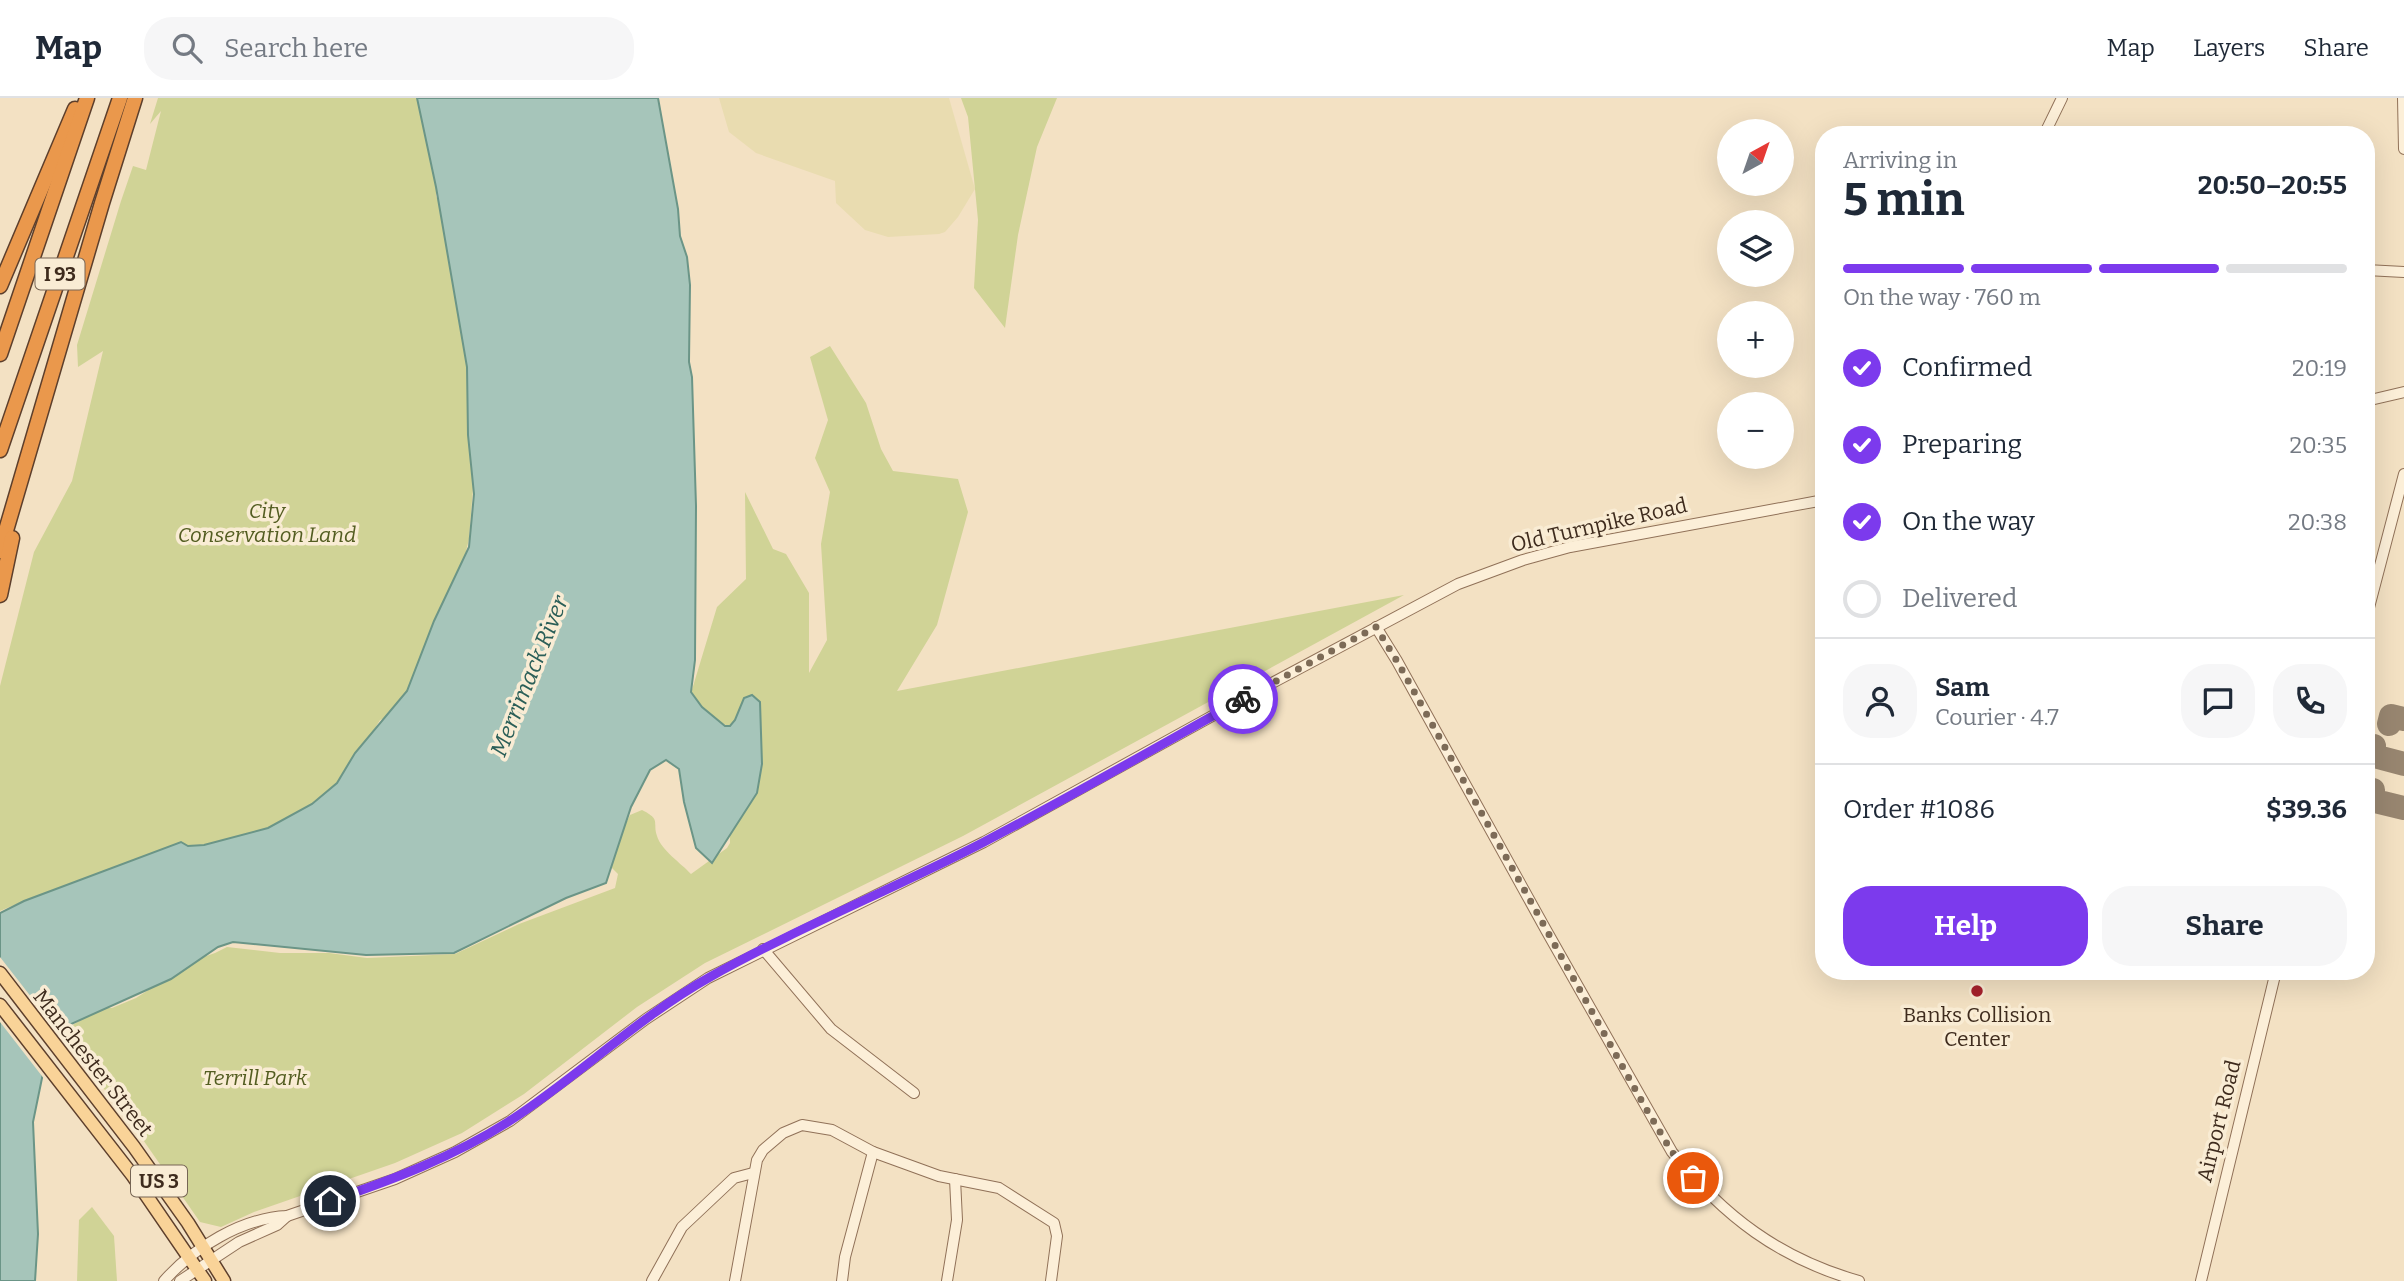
<!DOCTYPE html>
<html lang="en">
<head>
<meta charset="utf-8">
<style>
  :root { --surface:#fff; --page:#f6f6f7; --text:#1f2937; --muted:#747a83; --line:#e0e1e3; --accent:#7c3aed }
  body { margin:0; font-family:Bitter,serif; background:var(--page); color:var(--text); height:100vh; display:flex; flex-direction:column; font-size:26px; white-space:nowrap }
  * { box-sizing:border-box; margin:0 }
  p { font-size:23px; color:var(--muted) }
  .icon { flex:none; width:38px; height:38px; fill:none; stroke:currentColor; stroke-width:2; stroke-linecap:round; stroke-linejoin:round }
  .map { position:relative; flex:1; overflow:hidden }
  .panel { position:absolute; left:1815px; top:28px; width:560px; height:854px; display:flex; flex-direction:column; background:var(--surface); border-radius:28px; box-shadow:0 7px 28px #0002 }
  .panel>* { flex:none }
  .needle { width:46px; rotate:40deg }
  .buttons { position:absolute; left:1717px; top:21px; display:grid; gap:14px }
  .buttons a { display:grid; place-items:center; width:77px; height:77px; border-radius:50%; background:var(--surface); box-shadow:0 7px 28px #0002; font-size:35px }
  .pin { position:absolute; display:grid; place-items:center; width:60px; height:60px; color:#fff; margin:-30px; border:4px solid #fff; border-radius:50%; box-shadow:0 2px 7px #0007 }
  .courier { position:absolute; display:grid; place-items:center; width:70px; height:70px; margin:-35px; border:5px solid #7c3aed; border-radius:50%; background:#fff; color:#222; box-shadow:0 2px 9px #0007 }
  .summary em { font-style:normal; font-weight:700 }
  .summary div { display:flex; flex-direction:column-reverse }
  .summary { display:flex; align-items:center; justify-content:space-between; height:119px; padding:0 28px }
  h1 { font-size:46px; font-weight:700; line-height:52px }
  .bar { display:grid; grid-template-columns:repeat(4,1fr); gap:10px 7px; align-content:center; height:84px; padding:0 28px }
  .bar i { height:9px; border-radius:5px; background:var(--line) }
  .bar .selected { background:var(--accent) }
  .bar p { grid-column:span 4 }
  .line { display:flex; align-items:center; gap:18px; padding:0 28px; border-top:2px solid var(--line) }
  .line div { flex:1 }
  .round { display:grid; place-items:center; flex:none; width:74px; height:74px; border-radius:28px; background:var(--page) }
  ol { padding:0 28px; list-style:none }
  li { display:flex; align-items:center; gap:21px; height:77px }
  li p { margin-inline-start:auto }
  li .icon { padding:7px; border-radius:50%; background:var(--accent); color:#fff; stroke-width:4 }
  li:last-child { color:var(--muted) }
  li i { width:38px; height:38px; border:4px solid var(--line); border-radius:50% }
  .action { display:flex; gap:14px; margin-top:auto; padding:14px 28px }
  .action a { flex:1; height:80px; border-radius:28px; background:var(--accent); color:#fff; font-size:28px; font-weight:700; line-height:80px; text-align:center }
  .action a+a { background:var(--page); color:var(--text) }
  header { display:flex; align-items:center; gap:42px; box-sizing:border-box; height:98px; padding:0 35px; background:var(--surface); border-bottom:2px solid var(--line) }
  header strong { font-size:33px }
  nav { display:flex; gap:38px; margin-inline-start:auto; font-size:24px }
  .search { width:490px; height:63px; background:var(--page); display:flex; align-items:center; gap:18px; box-sizing:border-box; padding:0 24px; border-radius:28px; color:var(--muted); font-size:26px }
  .map>svg:first-child { display:block }
</style>
</head>
<body>
<header>
<strong>Map</strong>
<div class="search"><svg class="icon" aria-label="search" viewBox="0 0 24 24"><circle cx="10" cy="10" r="6"/><path d="M15 15l6 6"/></svg>Search here</div>
<nav><a>Map</a><a>Layers</a><a>Share</a></nav>
</header>
<div class="map">
<svg width="2404" height="1183" viewBox="0 0 2404 1183">
  <rect width="100%" height="100%" fill="#f3e1c3"/>
  <polygon fill="#e9dcb0" points="719,0 949,0 975,91 958,119 945,134 939,136 888,139 865,132 836,105 835,83 756,55 729,34"/>
  <g fill="#d0d396">
    <polygon points="158,0 421,0 430,60 436,82 436,98 444,115 465,215 474,377 469,441 460,478 440,541 393,617 380,622 343,682 296,727 226,746 192,747 164,753 31,800 0,813 0,588 34,454 72,383 103,253 78,269 77,247 121,103 133,68 146,72 161,13 150,26"/>
    <polygon points="961,0 1057,0 1037,49 1018,137 1005,230 974,190 978,122 968,19"/>
    <path d="M830,248L866,305L881,351L893,373L958,381L968,414L937,527L897,593L1404,497L963,738L705,865L637,909L524,996L462,1035L395,1065L254,1114L221,1129L200,1124L139,1036L60,934L103,910H112L136,900L167,880L176,878L192,863L215,855L227,849L280,855H329L367,860L455,856L519,826L615,790L618,776L607,765L630,717L642,712C662,722 652,724 657,738C661,752 681,765 691,776L727,750L730,745V737L757,695L762,648L760,604L744,600L735,622L730,628C714,625 700,607 691,595L717,509L746,481L745,394L773,451L786,456L809,495V575L827,542L821,446L830,394L815,360L828,322L810,259Z"/>
    <polygon points="92,1109 114,1138 117,1183 77,1183 79,1122"/>
  </g>
  <polygon fill="#a6c5ba" stroke="#6b9587" stroke-width="2" points="417,0 658,0 678,111 680,138 687,159 690,187 689,264 692,279 696,408 695,562 691,594 702,609 725,628 730,628 735,622 744,600 752,597 760,604 762,666 757,695 712,765 696,750 684,704 679,671 666,662 650,672 631,709 606,785 566,800 454,855 366,857 233,844 218,849 171,881 60,931 49,946 33,1024 38,1136 35,1183 0,1183 0,815 24,803 181,744 188,748 204,747 268,730 312,706 337,685 355,655 407,593 434,523 469,449 474,396 468,337 467,269 436,89"/>
  <polygon fill="#f3e1c3" points="0,859 60,936 52,947 45,982 0,924"/>
  <g fill="none" stroke-linecap="round" stroke-linejoin="round">
    <g stroke="#988670" stroke-width="24">
      <polyline points="2389,626 2391,618 2404,621"/>
      <polyline points="2374,648 2374,658 2404,666"/>
      <polyline points="2373,692 2371,702 2404,710"/>
    </g>
    <g stroke="#907158" stroke-width="12">
      <g id="minor">
        <polyline points="2403,0 2404,51"/>
        <polyline points="2044,37 2062,0"/>
        <polyline points="2366,172 2404,174"/>
        <polyline points="2366,303 2404,294"/>
        <polyline points="2366,521 2404,376"/>
        <path d="M1376,529L1397,563L1546,832L1672,1054C1723,1118 1780,1161 1859,1183"/>
        <polyline points="763,851 831,931 914,995"/>
        <path d="M164,1183C193,1150 242,1120 287,1118L395,1081L455,1054L510,1023L646,921L708,880L984,744L1272,585L1458,486L1523,462L1570,449L1824,402"/>
        <polyline points="180,1183 239,1144 277,1127 287,1118"/>
        <polyline points="652,1183 682,1129 734,1080 753,1075"/>
        <polyline points="735,1183 757,1062 763,1052 783,1035 802,1027 832,1032 873,1054 939,1078 999,1090 1054,1125 1057,1138 1051,1183"/>
        <polyline points="842,1183 845,1159 873,1054"/>
        <polyline points="947,1183 957,1122 955,1081"/>
        <polyline points="2201,1183 2276,873"/>
      </g>
    </g>
    <g stroke="#5d3f2c" stroke-width="15">
      <g id="major">
        <polyline points="0,875 134,1049 188,1125 224,1183"/>
        <polyline points="0,907 133,1078 205,1183"/>
      </g>
    </g>
    <g stroke="#5d3f2c" stroke-width="17">
      <g id="highway">
        <polyline points="0,188 75,11"/>
        <polyline points="0,256 87,0"/>
        <polyline points="0,352 120,0"/>
        <polyline points="0,453 102,105 135,0"/>
        <polyline points="0,497 12,440"/>
      </g>
    </g>
    <use href="#minor" stroke="#fcefd8" stroke-width="10"/>
    <use href="#major" stroke="#f9d398" stroke-width="12"/>
    <use href="#highway" stroke="#ea984c" stroke-width="14"/>
  </g>
  <g fill="none" stroke-linecap="round" stroke-linejoin="round">
    <polyline stroke="#7d6b57" stroke-width="7" stroke-dasharray="0 12.6" points="1243,601 1376,529 1397,563 1645,1009 1672,1054 1693,1080"/>
    <path stroke="#7c3aed" stroke-width="9" d="M330,1103C392,1082 453,1059 508,1024C578,979 637,920 710,879C799,829 894,791 984,744C1072,698 1157,649 1243,601"/>
  </g>
  <circle fill="#a6212c" stroke="#f9ecd4" stroke-width="2.5" cx="1977" cy="893" r="7"/>
  <g text-anchor="middle" dominant-baseline="central" stroke-width="7" stroke-linejoin="round" paint-order="stroke">
    <g fill="#f9ecd4" stroke="#766554" stroke-width="2">
      <rect x="35.5" y="160.5" width="49" height="31" rx="5"/>
      <rect x="131" y="1067.5" width="56" height="31" rx="5"/>
    </g>
    <g font-size="19" font-weight="bold" fill="#3e2b1d">
      <text x="60" y="176">I 93</text>
      <text x="159" y="1083">US 3</text>
    </g>
    <g font-size="21" font-style="italic" fill="#535d21" stroke="#f9ecd4">
      <text x="267" y="413">City<tspan x="267" dy="24">Conservation Land</tspan></text>
      <text x="255" y="980">Terrill Park</text>
    </g>
    <g font-size="21" fill="#3e2b1d" stroke="#f9ecd4">
      <text transform="translate(1599 427) rotate(-13)">Old Turnpike Road</text>
      <text transform="translate(93 965) rotate(52)">Manchester Street</text>
      <text transform="translate(2219 1023) rotate(-76)">Airport Road</text>
    </g>
    <g font-size="21" fill="#3e2b1d" stroke="#f9ecd4">
      <text x="1977" y="917">Banks Collision<tspan x="1977" dy="24">Center</tspan></text>
    </g>
    <g font-size="23" font-style="italic" fill="#2b5f58" stroke="#f9ecd4">
      <text transform="translate(529 578) rotate(-68)">Merrimack River</text>
    </g>
  </g>
</svg>
<div class="buttons">
<a><svg class="needle" viewBox="-14 -14 28 28"><path d="M0-13l5 13h-10z" fill="#e53935"/><path d="M0 13l5-13h-10z" fill="#747a83"/></svg></a>
<a><svg class="icon" aria-label="layers" viewBox="0 0 24 24"><path d="M12 4l9 5-9 5-9-5zM3 14l9 5 9-5"/></svg></a>
<a>+</a>
<a>−</a>
</div>
<div class="pin" style="left:1693px;top:1080px;background:#ea580c"><svg class="icon" aria-label="bag" viewBox="0 0 24 24"><path d="M5 8h14l-1 12H6zM9 8a3 3 0 0 1 6 0"/></svg></div>
<div class="pin" style="left:330px;top:1103px;background:#1f2937"><svg class="icon" aria-label="home" viewBox="0 0 24 24"><path d="M3 11l9-7 9 7M6 9v11h12V9"/></svg></div>
<div class="courier" style="left:1243px;top:601px"><svg class="icon" aria-label="bike" viewBox="0 0 24 24"><circle cx="6" cy="16" r="4"/><circle cx="18" cy="16" r="4"/><path d="M6 16l4-8h5l3 8M10 8l3 8H6M13 5h3"/></svg></div>
<section class="panel">
<div class="summary"><div><h1>5 min</h1><p>Arriving in</p></div><em>20:50–20:55</em></div>
<div class="bar"><i class="selected"></i><i class="selected"></i><i class="selected"></i><i></i><p>On the way · 760 m</p></div>
<ol>
<li><svg class="icon" aria-label="check" viewBox="0 0 24 24"><path d="M5 12l5 5 9-10"/></svg>Confirmed<p>20:19</p></li>
<li><svg class="icon" aria-label="check" viewBox="0 0 24 24"><path d="M5 12l5 5 9-10"/></svg>Preparing<p>20:35</p></li>
<li><svg class="icon" aria-label="check" viewBox="0 0 24 24"><path d="M5 12l5 5 9-10"/></svg>On the way<p>20:38</p></li>
<li><i></i>Delivered</li>
</ol>
<div class="line" style="height:126px"><a class="round"><svg class="icon" aria-label="person" viewBox="0 0 24 24"><circle cx="12" cy="8" r="4"/><path d="M4 21q1-7 8-7t8 7"/></svg></a><div><b>Sam</b><p>Courier · 4.7</p></div><a class="round"><svg class="icon" aria-label="chat" viewBox="0 0 24 24"><path d="M4 5h16v11H9l-5 4z"/></svg></a><a class="round"><svg class="icon" aria-label="phone" viewBox="0 0 24 24"><path d="M5 4h4l2 5-3 2q2 4 5 5l2-3 5 2v4C11 20 4 13 5 4z"/></svg></a></div>
<div class="line" style="height:91px"><div>Order #1086</div><b>$39.36</b></div>
<div class="action"><a>Help</a><a>Share</a></div>
</section>
</div>
</body>
</html>
